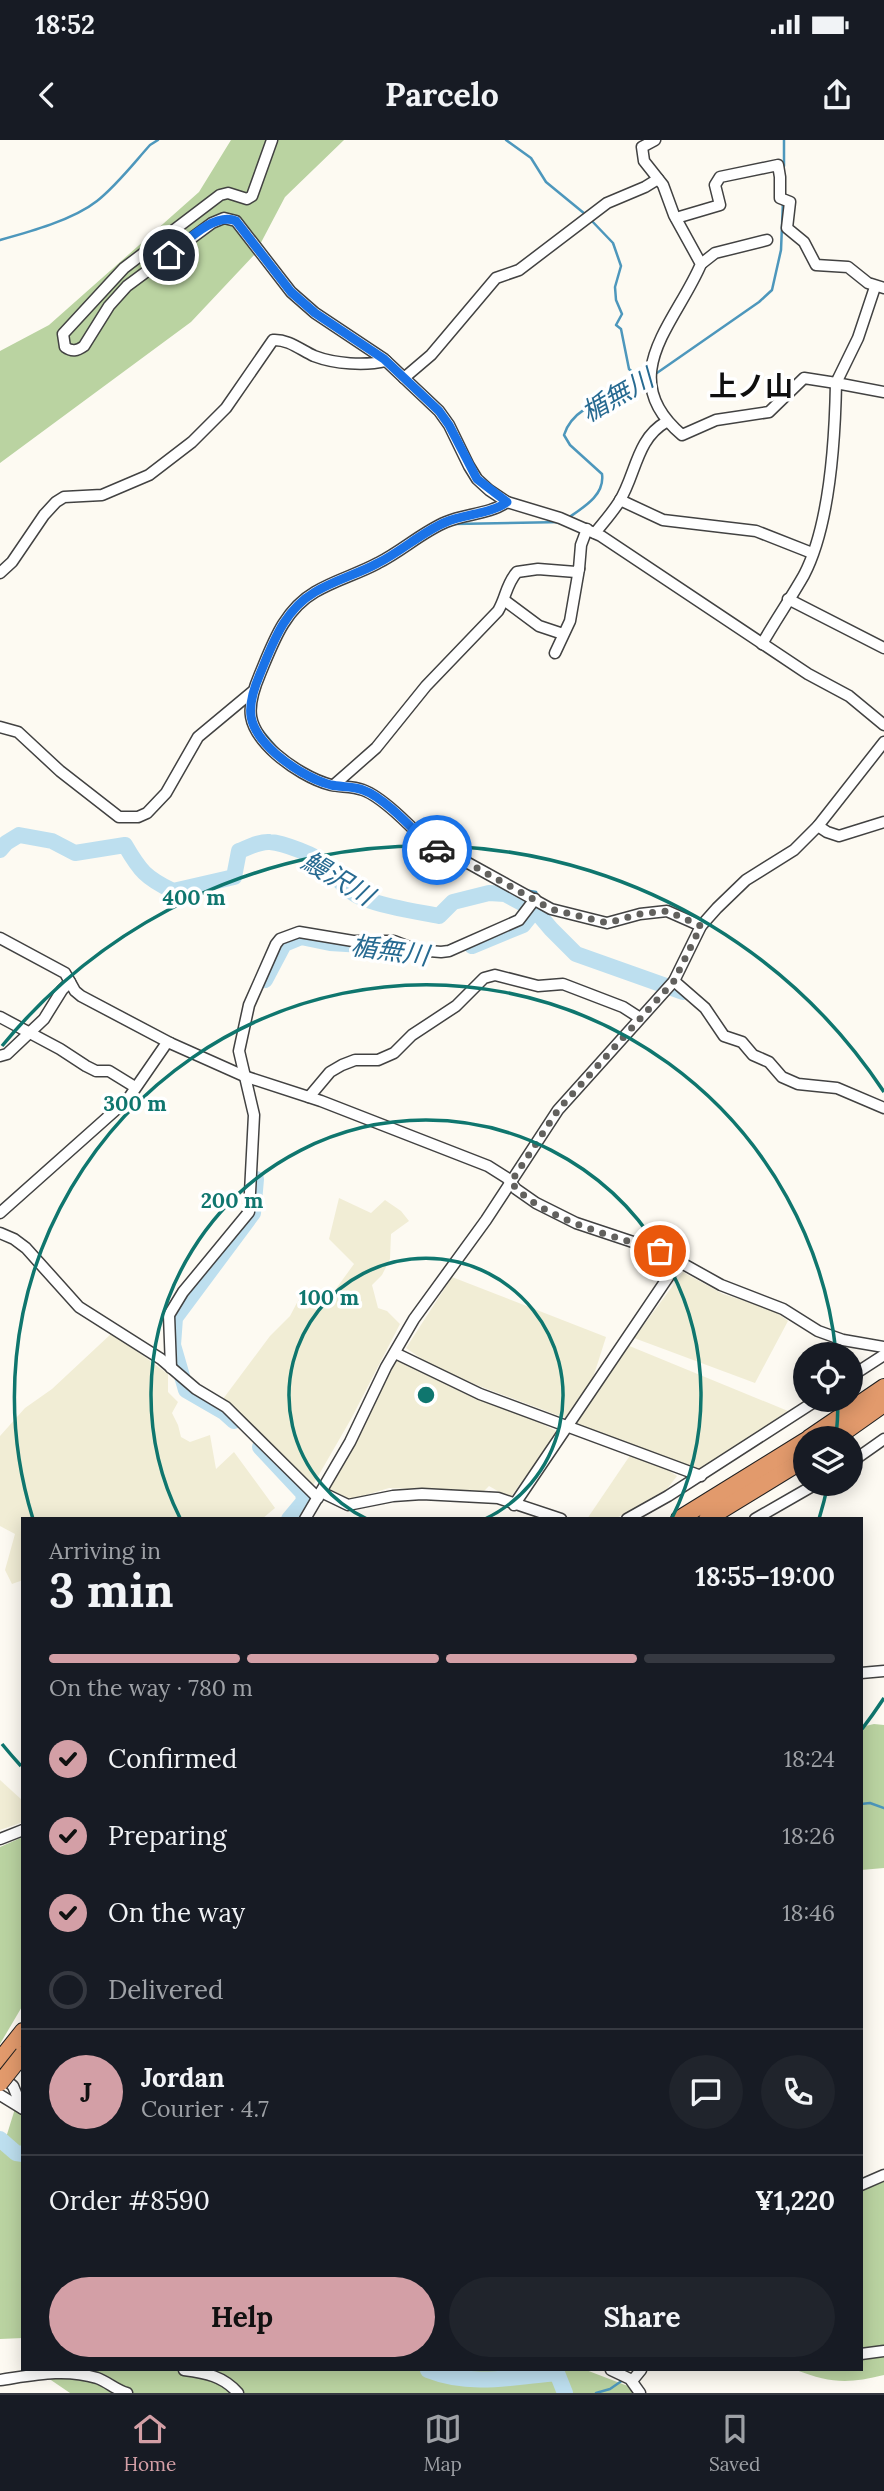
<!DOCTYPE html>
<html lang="en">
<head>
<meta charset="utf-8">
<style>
  :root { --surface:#171b24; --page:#20242c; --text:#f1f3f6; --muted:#9ea1a6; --line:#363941; --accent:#d39fa6 }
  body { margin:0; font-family:Lora,"Noto Sans JP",serif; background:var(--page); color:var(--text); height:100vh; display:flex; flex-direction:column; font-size:26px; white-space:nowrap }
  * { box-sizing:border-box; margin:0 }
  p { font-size:23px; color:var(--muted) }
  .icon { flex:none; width:38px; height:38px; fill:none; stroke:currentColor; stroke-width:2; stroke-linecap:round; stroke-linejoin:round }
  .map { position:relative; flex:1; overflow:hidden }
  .sheet { position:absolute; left:21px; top:1377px; width:842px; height:854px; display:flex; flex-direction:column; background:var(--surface); border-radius:0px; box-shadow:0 4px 18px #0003 }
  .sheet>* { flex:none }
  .buttons { position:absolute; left:793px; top:1202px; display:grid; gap:14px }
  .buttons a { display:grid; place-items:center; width:70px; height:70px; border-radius:50%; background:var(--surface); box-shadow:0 4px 18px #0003; font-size:35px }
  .pin { position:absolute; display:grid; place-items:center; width:60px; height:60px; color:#fff; margin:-30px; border:4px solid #fff; border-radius:50%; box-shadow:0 2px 7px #0007 }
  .courier { position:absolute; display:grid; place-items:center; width:70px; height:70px; margin:-35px; border:5px solid #1a73e8; border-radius:50%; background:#fff; color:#222; box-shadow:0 2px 9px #0007 }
  .overview em { font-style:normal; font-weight:800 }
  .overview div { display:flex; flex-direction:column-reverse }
  .overview { display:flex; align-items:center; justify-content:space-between; height:119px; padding:0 28px }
  h1 { font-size:46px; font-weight:800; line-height:52px }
  .bar { display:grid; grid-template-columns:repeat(4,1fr); gap:10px 7px; align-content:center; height:84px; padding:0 28px }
  .bar i { height:9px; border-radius:5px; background:var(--line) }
  .bar .current { background:var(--accent) }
  .bar p { grid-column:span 4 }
  .line { display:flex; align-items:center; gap:18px; padding:0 28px; border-top:2px solid var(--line) }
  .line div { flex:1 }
  .round { display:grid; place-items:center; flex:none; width:74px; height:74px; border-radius:37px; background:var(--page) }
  ol { padding:0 28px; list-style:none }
  li { display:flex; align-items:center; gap:21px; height:77px }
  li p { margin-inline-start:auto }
  li .icon { padding:7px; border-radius:50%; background:var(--accent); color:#111; stroke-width:4 }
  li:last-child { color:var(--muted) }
  li i { width:38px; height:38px; border:4px solid var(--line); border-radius:50% }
  .action { display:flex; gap:14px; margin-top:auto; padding:14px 28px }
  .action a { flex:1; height:80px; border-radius:42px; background:var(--accent); color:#111; font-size:28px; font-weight:800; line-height:80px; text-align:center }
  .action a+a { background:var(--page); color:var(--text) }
  .status { display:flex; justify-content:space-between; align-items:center; height:49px; padding:0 35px; background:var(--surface); direction:ltr }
  .status svg { height:19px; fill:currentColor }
  header { display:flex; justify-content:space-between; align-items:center; height:91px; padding:0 28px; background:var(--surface); font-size:32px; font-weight:800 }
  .tabs { display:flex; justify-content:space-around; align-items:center; height:98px; border-top:2px solid var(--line); background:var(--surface); font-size:19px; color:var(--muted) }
  .tabs a { display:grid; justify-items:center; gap:4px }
  .tabs .current { color:var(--accent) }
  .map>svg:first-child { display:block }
</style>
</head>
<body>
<div class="status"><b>18:52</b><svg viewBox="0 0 49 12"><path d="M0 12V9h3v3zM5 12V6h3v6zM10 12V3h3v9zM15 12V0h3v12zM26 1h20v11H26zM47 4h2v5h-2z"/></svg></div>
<header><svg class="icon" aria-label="back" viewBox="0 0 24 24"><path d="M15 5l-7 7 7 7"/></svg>Parcelo<svg class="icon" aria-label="share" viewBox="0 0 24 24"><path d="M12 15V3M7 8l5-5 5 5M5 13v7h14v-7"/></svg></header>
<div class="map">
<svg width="884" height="2253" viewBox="0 0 884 2253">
  <rect width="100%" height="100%" fill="#fdfaf2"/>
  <g fill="#f1edd5">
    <polygon points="339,1058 371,1073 385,1060 401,1071 409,1081 391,1094 390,1119 382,1135 372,1145 378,1168 387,1171 400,1184 351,1279 313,1345 253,1285 223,1259 270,1196 290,1176 300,1157 319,1172 354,1124 329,1099"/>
    <polygon points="683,1132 723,1154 773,1170 788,1181 755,1243 634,1198"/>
    <polygon points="452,1137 606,1197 592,1241 565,1278 479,1246 429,1224 406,1208"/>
    <polygon points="112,1193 168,1234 168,1252 178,1262 172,1273 178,1285 181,1297 190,1302 210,1295 216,1329 234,1312 275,1368 262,1379 23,1379 23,1440 12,1444 5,1430 15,1394 0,1386 0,1296 25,1268 52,1249"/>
    <polygon points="627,1205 788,1271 699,1331 576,1285"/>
    <polygon points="396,1220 470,1256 527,1276 558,1292 510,1358 489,1346 483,1352 389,1348 350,1360 328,1348"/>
    <polygon points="631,1314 662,1326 677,1336 667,1349 615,1379 587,1379"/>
    <polygon points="0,1640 23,1661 23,1682 0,1690"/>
  </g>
  <g fill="#bad3a1">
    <polygon points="231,0 344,0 285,57 255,114 191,182 0,323 0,211 49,185 199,52"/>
    <polygon points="874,1584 884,1585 884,1728 861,1730 861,1587"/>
    <polygon points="23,1697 23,1865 0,1904 0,1707"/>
    <polygon points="23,1943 23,2198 0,2199 0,2003 4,2004"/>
    <path d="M884,2037V2235C848,2244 830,2243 796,2230H861V2043Z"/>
    <polygon points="41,2230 586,2230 646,2253 70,2253 45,2236"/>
  </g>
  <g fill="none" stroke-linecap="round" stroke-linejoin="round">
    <g stroke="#4d97bc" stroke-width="2.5">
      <polyline points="506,0 531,18 546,42 585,74"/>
      <polyline points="784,26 784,0"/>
      <polyline points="590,79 613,103 621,126 615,147 616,160 622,174 616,185 621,189 629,229 637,236 639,243"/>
      <path d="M0,100C29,92 73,80 97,61C117,45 133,24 150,5L158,0"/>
      <polyline points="654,235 759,162 772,150 781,110 783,61"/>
      <path d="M568,378C584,367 605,355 602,334L570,305L564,295C574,261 623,256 649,238"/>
      <polyline points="454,384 563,382"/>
      <polyline points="259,587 275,606"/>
      <polyline points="442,712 466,727"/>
      <polyline points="524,750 536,752 538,757"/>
      <polyline points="861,1664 870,1663 884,1668"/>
      <polyline points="596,2253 610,2249 623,2240"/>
    </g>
    <g stroke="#bddfef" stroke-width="16">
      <path d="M0,710L6,703L19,695L52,701L75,713L125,705C140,731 146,738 173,751L234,737L239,711C249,707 260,701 270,702C283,703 316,715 325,724C336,736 345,750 360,757C385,767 413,771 439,776L453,762L489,753L505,754L535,770L551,789L576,814L683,852"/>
      <polyline points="472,806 523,785 535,770"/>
      <polyline points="265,840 284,804 301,797 330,803 395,807 417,814"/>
      <polyline points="234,1281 224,1272 186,1250 173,1205 175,1178 253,1073 256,1039"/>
      <polyline points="260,1307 303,1353 304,1361 289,1379"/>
      <polyline points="0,1999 16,2013 23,2014"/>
      <path d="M428,2230C471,2247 513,2237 557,2233L565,2253"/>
    </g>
    <g stroke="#424242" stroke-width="13">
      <g id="minor">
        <path d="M272,0L252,56L247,59L228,53L220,55L124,128L63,194L65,207C72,212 77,211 84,206L109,166L127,146L212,83L224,78L236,81L291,152L315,173L384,219L439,271L449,285L469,326L477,339L489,350L507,362L560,378L601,396L808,534L849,556L884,585"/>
        <path d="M655,0L642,7L644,21L663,45L674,75L701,124C676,183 613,237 682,295L716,280L769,272L804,238L836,243L858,198L875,147"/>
        <polyline points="676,78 720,65 715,45 720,37 778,25 780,37 780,58 790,62 787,88 804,102 816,125 848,127 868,143 884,148"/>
        <polyline points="701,124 715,113 767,100"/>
        <polyline points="404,238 431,215 496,138 519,130 607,63 645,47 658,39"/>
        <polyline points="620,360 663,380 756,391 812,413"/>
        <path d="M507,362C490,374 465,374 446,382C422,392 402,411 378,423C358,434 335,440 315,452C284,470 273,503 260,534C245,569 246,587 276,614C291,627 312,640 331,645C341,647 353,646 363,650C385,658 418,694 436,712L442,704L468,723L551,769L607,783L640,774L667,771L701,786"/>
        <path d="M595,393C603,383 612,373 619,362C636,335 636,299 666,282"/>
        <path d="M0,433L12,422L44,375L56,362L64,357L102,355L149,335L192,302L226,268L273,200C288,199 301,210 314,216C335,224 365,226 386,221"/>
        <polyline points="788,459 884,508"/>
        <polyline points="504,460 539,486 563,494"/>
        <path d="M762,504C775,481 791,458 804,435C830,385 835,299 836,243L884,252"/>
        <polyline points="555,513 570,481 579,429"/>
        <polyline points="0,587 18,592 60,631 119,677 138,677 147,673 166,653 198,597 252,552"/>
        <path d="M334,645L376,608L426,546L498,471C506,458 506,444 517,432L538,429L576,432L579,429L581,405L587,389"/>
        <polyline points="818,686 827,692 839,696 884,682"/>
        <polyline points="0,798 65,833 70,842 62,850 44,879 7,914 0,916"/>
        <polyline points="674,841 705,868 724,896 742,902 753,915 769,922 782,937 798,944 837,948 884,968"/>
        <polyline points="70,842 75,851 81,856 170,903"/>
        <polyline points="0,877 60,909 86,926 96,931 109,931 135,947"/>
        <polyline points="309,957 330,932 342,925 355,920 378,920 394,913 412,895 456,866 484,838 495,835 538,846 563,844 623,867 640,878"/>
        <polyline points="0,1073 128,959 166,904 170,903 244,936 321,961 488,1026 507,1038 516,1049 536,1063 576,1083 660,1111 721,1145 783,1169 818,1191 843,1200 884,1207"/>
        <polyline points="0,1093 14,1099 26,1108 79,1167 161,1219 196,1249 226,1267 318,1358"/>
        <polyline points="395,1213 480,1254 701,1336"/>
        <polyline points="171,1228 169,1175 183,1152 249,1072 254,975 239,911 249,865 276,804 280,799 299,792 353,801 394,801 417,810 441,812 449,811 519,780 535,759"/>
        <polyline points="850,1237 884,1215"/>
        <polyline points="850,1323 884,1299"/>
        <polyline points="321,1352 348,1365 393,1356 422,1354 498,1358 561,1379"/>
        <polyline points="514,1365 679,1121"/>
        <polyline points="305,1379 350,1302 386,1227 414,1179 486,1080 558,970 674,841 701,786 717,768 746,740 794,710 818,686 884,602"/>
        <polyline points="627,1379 668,1356 817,1260"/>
        <polyline points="755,1379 816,1344"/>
        <polyline points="861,1533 884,1531"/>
        <polyline points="0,1699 23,1690"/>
        <polyline points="0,1935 13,1946 22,1968"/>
        <polyline points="0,1955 23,1969"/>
        <polyline points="861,2045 884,2035"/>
        <polyline points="861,2214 884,2211"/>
        <path d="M184,2230C206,2233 223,2236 238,2253"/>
        <polyline points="611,2230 630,2239 640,2253"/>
        <path d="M0,2240C34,2235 64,2228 97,2238C108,2242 116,2250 127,2253"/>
        <polyline points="632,2241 641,2230"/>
      </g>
    </g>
    <g stroke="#202020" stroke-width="18">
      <g id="highway">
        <polyline points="809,1298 884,1247"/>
        <polyline points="836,1298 884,1264"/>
        <polyline points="679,1379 805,1301"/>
        <polyline points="707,1379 805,1319"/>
        <polyline points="0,1920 23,1891"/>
      </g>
    </g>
    <use href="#minor" stroke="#fff" stroke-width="10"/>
    <use href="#highway" stroke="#e29a6c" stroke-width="16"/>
    <g stroke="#202020" stroke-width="18" stroke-linecap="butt">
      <polyline id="highway-bridge" points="0,1943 23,1914"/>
    </g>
    <use href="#highway-bridge" stroke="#e29a6c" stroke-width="16"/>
  </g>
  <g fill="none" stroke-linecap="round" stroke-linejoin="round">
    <path stroke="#62615e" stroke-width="7" stroke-dasharray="0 12.6" d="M437,710L442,704L468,723L551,769L607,783L640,774L667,771L701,786L674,841L558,970L511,1042C539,1079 617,1097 660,1111"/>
    <path stroke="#1a73e8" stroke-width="9" d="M169,115C186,102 214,72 236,81L291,152L315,173L384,219L439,271L449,285L477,339L507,362C491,374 465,374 446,382C422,392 402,411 378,423C358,434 335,440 315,452C284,470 273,503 260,534C245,569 246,587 276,614C291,627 312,640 331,645C341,647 353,646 363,650C386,658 417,694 436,712L437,710"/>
  </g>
  <g fill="none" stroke="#0f766e" stroke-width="3.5">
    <path d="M367 1379A137 137 0 1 1 485 1379"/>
    <path d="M180 1378A275 275 0 1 1 672 1378"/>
    <path d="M838 1262A412 412 0 0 1 836 1298M828 1344A412 412 0 0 1 819 1379M33 1379A412 412 0 1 1 836 1212"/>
    <path d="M884 1558A549 549 0 0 1 862 1589M21 1626A549 549 0 0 1 2 1604M2 906A549 549 0 0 1 884 952"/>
  </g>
  <g text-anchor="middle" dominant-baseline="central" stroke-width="7" stroke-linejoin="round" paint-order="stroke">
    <g font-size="26" font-style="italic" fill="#276a91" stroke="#fff">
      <text transform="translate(617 255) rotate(-30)">楯無川</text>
      <text transform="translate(338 738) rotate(31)">鰻沢川</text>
      <text transform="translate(390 810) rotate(8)">楯無川</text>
    </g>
    <g font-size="28" font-weight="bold" fill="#0f0f0f" stroke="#fff">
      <text x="751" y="246">上ノ山</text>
    </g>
  </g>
  <circle cx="426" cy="1255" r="10" fill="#0f766e" stroke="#fff" stroke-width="3.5"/>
  <g font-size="21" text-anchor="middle" font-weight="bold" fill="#0f766e" stroke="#fff" stroke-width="7" stroke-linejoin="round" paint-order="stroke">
    <text x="194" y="765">400 m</text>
    <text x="135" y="971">300 m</text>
    <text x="232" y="1068">200 m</text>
    <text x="329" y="1165">100 m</text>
  </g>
</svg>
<div class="buttons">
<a><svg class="icon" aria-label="locate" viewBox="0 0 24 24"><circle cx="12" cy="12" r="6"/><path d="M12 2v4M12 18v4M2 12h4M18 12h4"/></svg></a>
<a><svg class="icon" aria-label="layers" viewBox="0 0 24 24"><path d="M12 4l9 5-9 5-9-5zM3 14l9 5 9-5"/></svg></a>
</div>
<div class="pin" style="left:660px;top:1111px;background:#ea580c"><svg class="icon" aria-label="bag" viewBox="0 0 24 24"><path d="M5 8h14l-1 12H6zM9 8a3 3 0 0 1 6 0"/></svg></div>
<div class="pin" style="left:169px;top:115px;background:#1f2937"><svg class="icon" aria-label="home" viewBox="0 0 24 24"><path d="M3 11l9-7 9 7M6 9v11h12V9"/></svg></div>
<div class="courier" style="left:437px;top:710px"><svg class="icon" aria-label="car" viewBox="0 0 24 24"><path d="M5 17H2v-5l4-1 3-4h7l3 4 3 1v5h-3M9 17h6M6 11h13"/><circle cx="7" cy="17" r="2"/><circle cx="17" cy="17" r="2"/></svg></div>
<section class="sheet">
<div class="overview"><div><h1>3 min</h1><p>Arriving in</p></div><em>18:55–19:00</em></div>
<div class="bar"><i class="current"></i><i class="current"></i><i class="current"></i><i></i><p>On the way · 780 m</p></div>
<ol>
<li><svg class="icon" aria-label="check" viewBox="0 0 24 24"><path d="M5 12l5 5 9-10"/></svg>Confirmed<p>18:24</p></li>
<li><svg class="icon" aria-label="check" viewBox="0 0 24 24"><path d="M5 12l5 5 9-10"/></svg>Preparing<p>18:26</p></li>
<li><svg class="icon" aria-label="check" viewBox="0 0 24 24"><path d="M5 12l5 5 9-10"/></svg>On the way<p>18:46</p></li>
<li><i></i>Delivered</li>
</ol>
<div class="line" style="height:126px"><b class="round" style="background:var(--accent);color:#111">J</b><div><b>Jordan</b><p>Courier · 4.7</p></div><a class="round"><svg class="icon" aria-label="chat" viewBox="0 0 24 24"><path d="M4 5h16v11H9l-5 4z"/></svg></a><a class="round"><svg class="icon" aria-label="phone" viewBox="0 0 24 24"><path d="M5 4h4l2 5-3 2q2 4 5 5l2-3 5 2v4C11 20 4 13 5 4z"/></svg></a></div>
<div class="line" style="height:91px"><div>Order #8590</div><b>¥1,220</b></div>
<div class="action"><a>Help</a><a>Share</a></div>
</section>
</div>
<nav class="tabs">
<a class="current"><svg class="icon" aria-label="home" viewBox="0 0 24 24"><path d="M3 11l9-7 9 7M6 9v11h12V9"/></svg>Home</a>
<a><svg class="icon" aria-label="map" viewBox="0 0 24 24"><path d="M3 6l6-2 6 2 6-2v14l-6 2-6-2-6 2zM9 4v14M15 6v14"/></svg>Map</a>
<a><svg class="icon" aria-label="saved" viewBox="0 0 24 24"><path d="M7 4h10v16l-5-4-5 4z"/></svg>Saved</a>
</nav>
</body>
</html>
